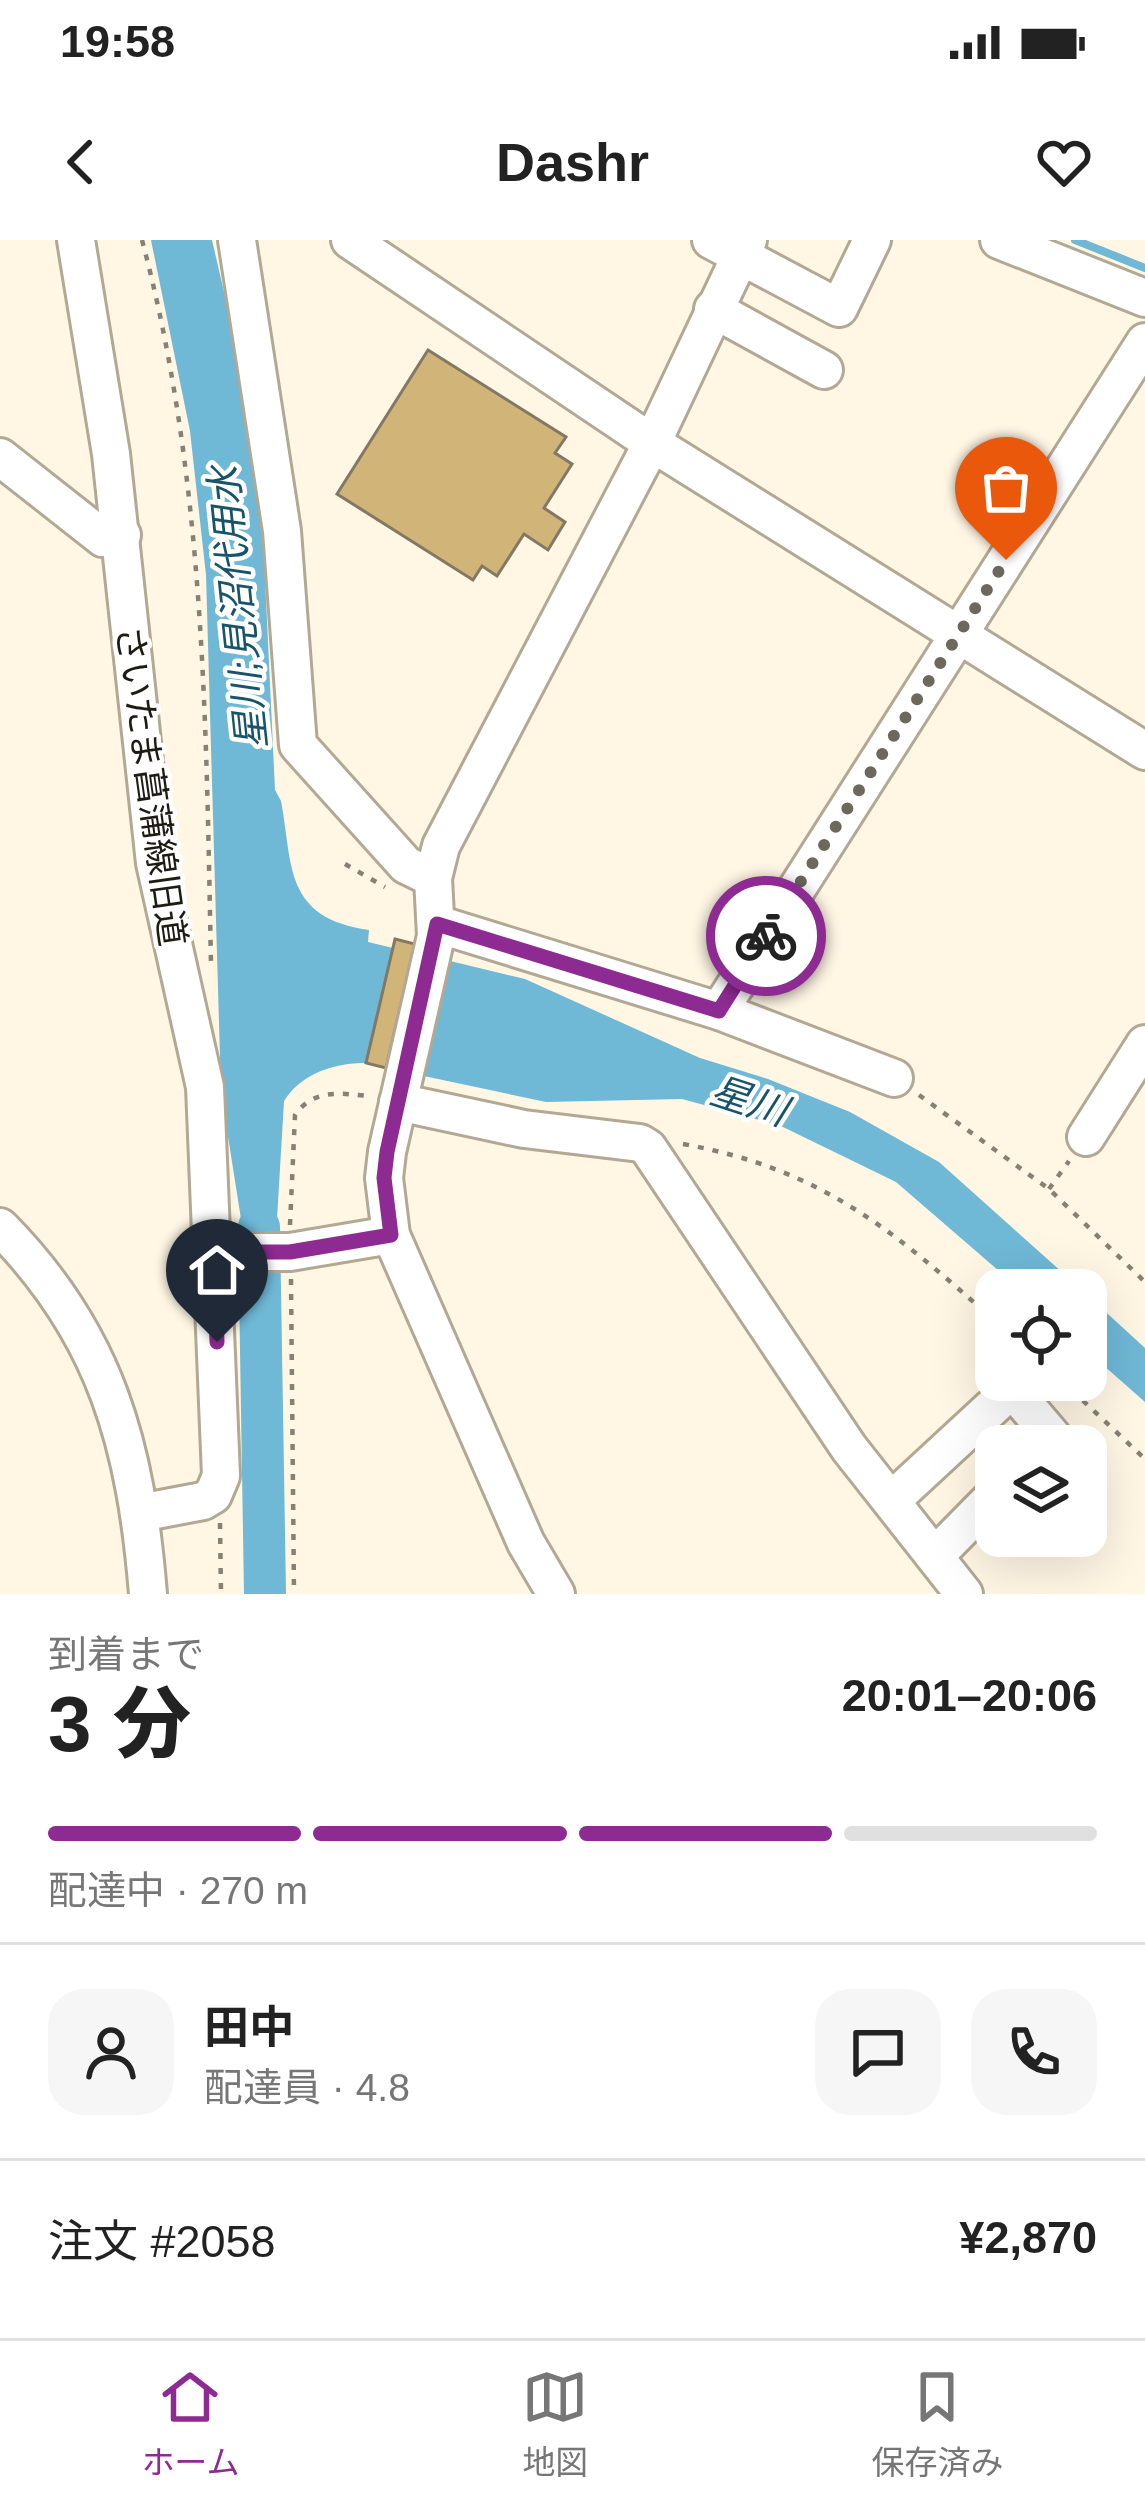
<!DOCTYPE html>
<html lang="ja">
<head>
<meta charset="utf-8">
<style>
  :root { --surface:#fff; --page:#f6f6f6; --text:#222; --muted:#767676; --line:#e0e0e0; --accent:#8e2b92 }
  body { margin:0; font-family:Arial,"Noto Sans JP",sans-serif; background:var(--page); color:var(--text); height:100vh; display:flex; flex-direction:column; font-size:45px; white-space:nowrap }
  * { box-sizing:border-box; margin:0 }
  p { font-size:39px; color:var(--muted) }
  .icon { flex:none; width:66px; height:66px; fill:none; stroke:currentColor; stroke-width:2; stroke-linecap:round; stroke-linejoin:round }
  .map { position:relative; height:1354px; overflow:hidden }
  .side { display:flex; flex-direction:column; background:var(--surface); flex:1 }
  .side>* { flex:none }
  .fabs { position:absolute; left:975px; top:1029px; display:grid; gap:24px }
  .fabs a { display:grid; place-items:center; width:132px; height:132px; border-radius:24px; background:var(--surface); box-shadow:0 12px 48px #0002; font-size:60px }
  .pin { position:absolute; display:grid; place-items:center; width:102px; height:102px; color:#fff; margin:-123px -51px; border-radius:50% 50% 50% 0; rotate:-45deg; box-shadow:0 0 12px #0007 }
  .pin .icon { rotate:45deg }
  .courier { position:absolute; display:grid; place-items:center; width:120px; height:120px; margin:-60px; border:9px solid #8e2b92; border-radius:50%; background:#fff; color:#222; box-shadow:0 3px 15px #0007 }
  .summary em { font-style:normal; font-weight:800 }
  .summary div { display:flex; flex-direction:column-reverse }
  .summary { display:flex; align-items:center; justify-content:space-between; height:204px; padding:0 48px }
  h1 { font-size:78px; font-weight:800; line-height:90px }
  .bar { display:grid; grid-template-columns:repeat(4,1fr); gap:18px 12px; align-content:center; height:144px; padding:0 48px }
  .bar i { height:15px; border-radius:9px; background:var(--line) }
  .bar .current { background:var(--accent) }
  .bar p { grid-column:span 4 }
  .line { display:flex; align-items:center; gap:30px; padding:0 48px; border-top:3px solid var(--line) }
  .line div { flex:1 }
  .round { display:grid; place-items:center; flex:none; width:126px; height:126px; border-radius:36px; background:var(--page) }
  .status { display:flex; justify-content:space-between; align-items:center; height:84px; padding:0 60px; background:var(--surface); direction:ltr }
  .status svg { height:33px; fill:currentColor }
  header { display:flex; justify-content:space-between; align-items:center; height:156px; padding:0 48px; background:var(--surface); font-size:54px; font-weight:800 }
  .tab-bar { display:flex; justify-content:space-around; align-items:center; height:168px; border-top:3px solid var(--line); background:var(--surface); font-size:33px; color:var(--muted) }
  .tab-bar a { display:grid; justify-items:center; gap:6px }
  .tab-bar .current { color:var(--accent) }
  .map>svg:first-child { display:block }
</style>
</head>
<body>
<div class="status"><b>19:58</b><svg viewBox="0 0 49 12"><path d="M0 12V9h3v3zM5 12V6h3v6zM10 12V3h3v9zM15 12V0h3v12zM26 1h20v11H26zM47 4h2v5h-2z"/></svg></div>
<header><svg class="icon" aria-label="back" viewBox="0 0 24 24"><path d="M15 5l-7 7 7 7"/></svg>Dashr<svg class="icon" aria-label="heart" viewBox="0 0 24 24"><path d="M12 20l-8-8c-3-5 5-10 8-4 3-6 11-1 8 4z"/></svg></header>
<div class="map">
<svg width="1145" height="1354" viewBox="0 0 1145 1354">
  <rect width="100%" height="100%" fill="#fff6e4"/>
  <g fill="#6fb8d6">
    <path d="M151,0H212L227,65L263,296L275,550L281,561C293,624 283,678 369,690L368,702L393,708L366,823C334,823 302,833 284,861L277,979H241L221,852L206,335L190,191Z"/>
    <polygon points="413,712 525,739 700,818 768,839 850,872 939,922 1082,1050 1021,1050 896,942 781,886 682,859 546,862 386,828"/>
    <polygon points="1086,1054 1145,1108 1145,1162 1086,1110"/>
  </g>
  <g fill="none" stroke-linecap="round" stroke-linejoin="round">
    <polyline stroke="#6fb8d6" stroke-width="8" points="1075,0 1145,28"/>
    <polyline stroke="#6fb8d6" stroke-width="42" points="259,987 265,1354"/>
  </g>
  <g fill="#d0b478" stroke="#827864" stroke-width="3">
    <polygon points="428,110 566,197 555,213 572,224 544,268 565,282 548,310 524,294 497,336 482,326 473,340 337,254"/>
    <polygon points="395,699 415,704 386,828 366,823"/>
  </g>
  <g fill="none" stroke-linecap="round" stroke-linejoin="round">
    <g stroke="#b2a893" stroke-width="42">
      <g id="minor">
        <polyline points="76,0 111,214 155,623 205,847 221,1236 213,1255 203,1261 140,1273"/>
        <polyline points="237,0 282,291 298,505 406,625 433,638"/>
        <polyline points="350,0 652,203 1145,511"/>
        <polyline points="711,0 839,68 872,0"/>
        <polyline points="999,0 1145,58"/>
        <polyline points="713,69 824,130"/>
        <polyline points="0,217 103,298 122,295"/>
        <polyline points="437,684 719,771 894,838"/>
        <polyline points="719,771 1145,102"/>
        <polyline points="398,862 524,889 640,903 648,908 849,1208 964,1354"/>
        <polyline points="1086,897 1145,804"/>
        <path d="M0,987C107,1095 136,1207 148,1354"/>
        <polyline points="214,1012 290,1012 391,995"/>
        <polyline points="892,1260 1012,1149 1052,1196 1042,1206"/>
        <polyline points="935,1316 996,1254"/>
        <polyline points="556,1354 526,1303 391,995 384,938 387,912 436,696 433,638 441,606 652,203 748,0"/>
      </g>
    </g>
    <g stroke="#878175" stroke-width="4.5" stroke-dasharray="6 9" stroke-linecap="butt">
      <path d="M142,0C205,237 206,481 211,724"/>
      <polyline points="345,624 385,647"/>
      <polyline points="919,855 1049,949 1145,1042"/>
      <path d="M683,904C822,929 894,991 996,1082"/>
      <polyline points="1049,949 1069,921"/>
      <path d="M290,985L295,875C313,849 340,853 368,856"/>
      <polyline points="291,1039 294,1354"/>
      <polyline points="1061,1140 1145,1219"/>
      <polyline points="220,1283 221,1354"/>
    </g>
    <use href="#minor" stroke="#fff" stroke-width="36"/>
  </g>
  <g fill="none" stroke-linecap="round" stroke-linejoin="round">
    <polyline stroke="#6d685c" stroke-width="12" stroke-dasharray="0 21.6" points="766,696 1006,320"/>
    <polyline stroke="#8e2b92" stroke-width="15" points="217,1102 214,1012 290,1012 391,995 384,938 387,912 437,684 719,771 766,696"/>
  </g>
  <g text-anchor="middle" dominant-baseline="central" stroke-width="9" stroke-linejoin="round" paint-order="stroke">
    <g font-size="36" fill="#1e1b13" stroke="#fff">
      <text transform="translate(151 546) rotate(82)">さいたま菖蒲線旧道</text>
    </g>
    <g font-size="39" font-style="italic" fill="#185469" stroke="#fff">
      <text transform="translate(238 368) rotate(-96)">星川;見沼代用水</text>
      <text transform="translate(749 861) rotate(18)">星川</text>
    </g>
  </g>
</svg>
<div class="fabs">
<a><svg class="icon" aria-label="locate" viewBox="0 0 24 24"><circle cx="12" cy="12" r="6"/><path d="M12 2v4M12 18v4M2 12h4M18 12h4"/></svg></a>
<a><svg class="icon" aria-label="layers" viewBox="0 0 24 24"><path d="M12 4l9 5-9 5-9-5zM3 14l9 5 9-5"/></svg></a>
</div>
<div class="pin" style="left:1006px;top:320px;background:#ea580c"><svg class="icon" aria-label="bag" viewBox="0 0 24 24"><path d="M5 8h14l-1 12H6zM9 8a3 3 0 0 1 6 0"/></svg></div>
<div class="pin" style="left:217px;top:1102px;background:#1f2937"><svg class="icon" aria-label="home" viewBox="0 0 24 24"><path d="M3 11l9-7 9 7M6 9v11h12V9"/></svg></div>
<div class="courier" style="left:766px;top:696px"><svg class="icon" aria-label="bike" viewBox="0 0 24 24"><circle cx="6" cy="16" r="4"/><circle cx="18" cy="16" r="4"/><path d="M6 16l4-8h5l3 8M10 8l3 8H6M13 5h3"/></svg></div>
</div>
<section class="side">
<div class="summary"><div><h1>3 分</h1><p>到着まで</p></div><em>20:01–20:06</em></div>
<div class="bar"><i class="current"></i><i class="current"></i><i class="current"></i><i></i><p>配達中 · 270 m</p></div>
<div class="line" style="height:216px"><a class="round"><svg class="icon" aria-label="person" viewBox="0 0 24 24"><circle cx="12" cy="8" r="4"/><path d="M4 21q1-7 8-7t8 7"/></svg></a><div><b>田中</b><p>配達員 · 4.8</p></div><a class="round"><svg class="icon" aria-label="chat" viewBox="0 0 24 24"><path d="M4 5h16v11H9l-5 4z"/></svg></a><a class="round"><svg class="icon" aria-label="phone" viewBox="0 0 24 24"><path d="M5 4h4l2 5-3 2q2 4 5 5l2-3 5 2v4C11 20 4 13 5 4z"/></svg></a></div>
<div class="line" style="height:156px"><div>注文 #2058</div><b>¥2,870</b></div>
</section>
<nav class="tab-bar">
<a class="current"><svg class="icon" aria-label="home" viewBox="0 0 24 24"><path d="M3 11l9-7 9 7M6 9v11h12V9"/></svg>ホーム</a>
<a><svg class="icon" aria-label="map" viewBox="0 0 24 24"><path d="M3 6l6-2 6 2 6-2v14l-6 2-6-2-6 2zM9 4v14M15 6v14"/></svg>地図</a>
<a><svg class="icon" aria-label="saved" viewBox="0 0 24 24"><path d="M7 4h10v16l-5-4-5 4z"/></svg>保存済み</a>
</nav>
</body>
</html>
